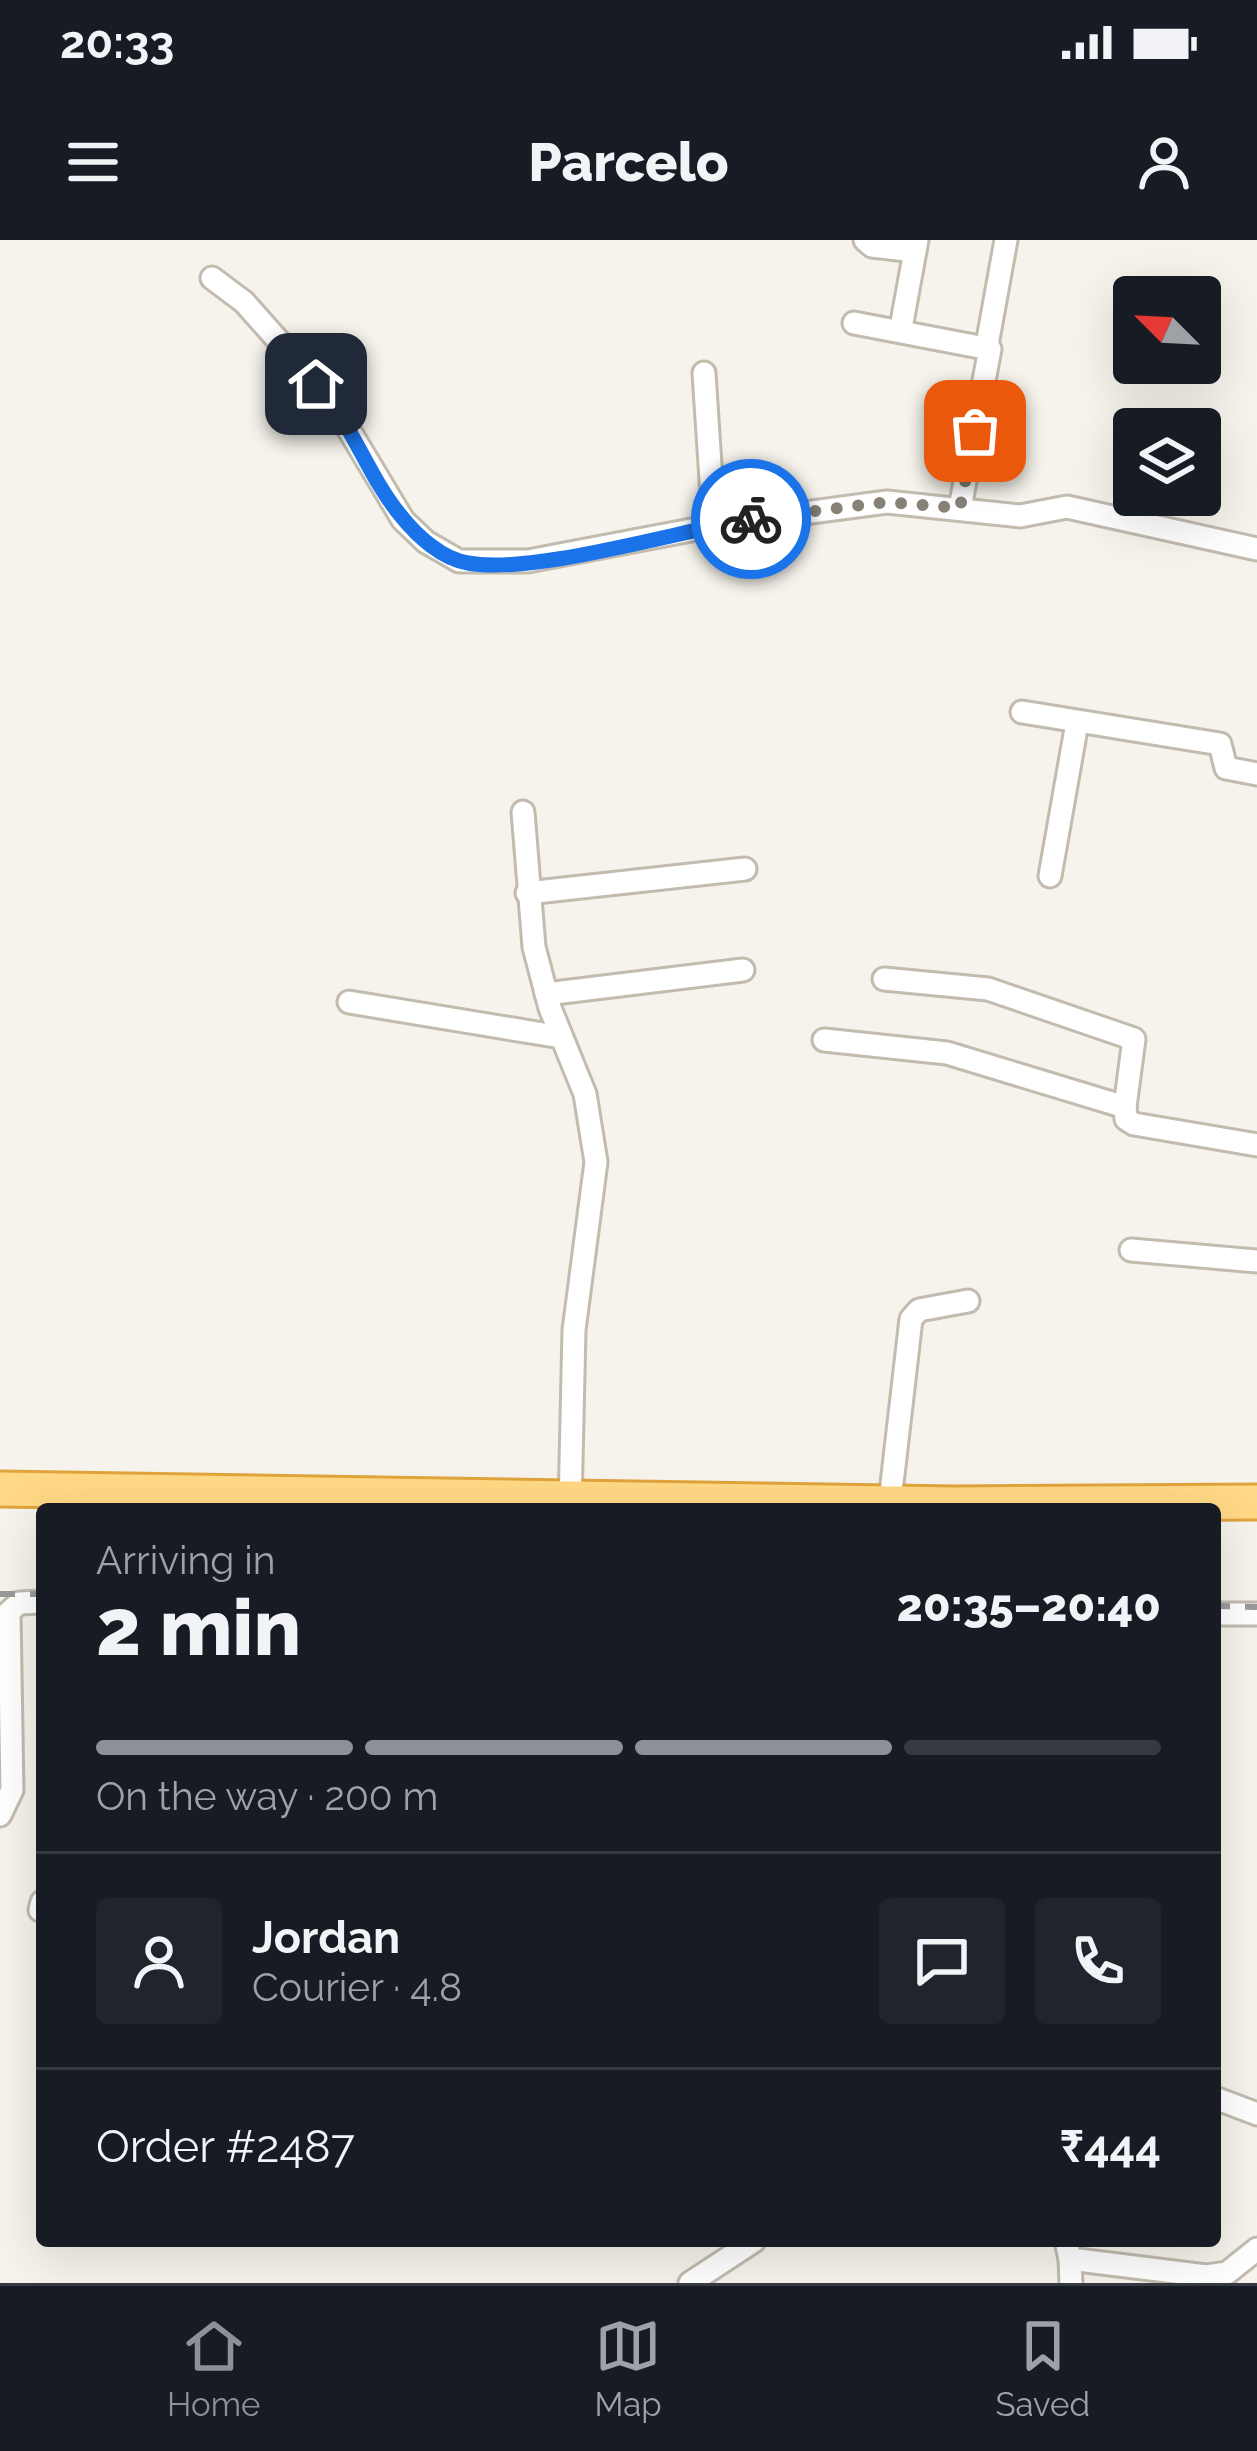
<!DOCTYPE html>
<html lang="en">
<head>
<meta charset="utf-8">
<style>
  :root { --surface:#171b24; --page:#20242c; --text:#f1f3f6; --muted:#9ea1a6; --line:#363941; --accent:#8c9099 }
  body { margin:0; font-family:Raleway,sans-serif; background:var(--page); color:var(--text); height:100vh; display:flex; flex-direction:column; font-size:45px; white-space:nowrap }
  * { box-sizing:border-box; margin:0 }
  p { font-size:39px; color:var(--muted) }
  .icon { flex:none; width:66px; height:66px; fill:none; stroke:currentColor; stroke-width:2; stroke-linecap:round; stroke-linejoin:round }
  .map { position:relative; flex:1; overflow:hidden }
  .details { position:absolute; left:36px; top:1263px; width:1185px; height:744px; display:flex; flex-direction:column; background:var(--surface); border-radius:12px; box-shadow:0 12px 48px #0002 }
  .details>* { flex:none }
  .needle { width:78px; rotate:294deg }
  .tools { position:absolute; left:1113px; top:36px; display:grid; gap:24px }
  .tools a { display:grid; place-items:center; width:108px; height:108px; border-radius:12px; background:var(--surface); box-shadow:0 12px 48px #0002; font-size:60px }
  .pin { position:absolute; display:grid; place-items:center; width:102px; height:102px; color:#fff; margin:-51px; border-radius:24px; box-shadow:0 6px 18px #0006 }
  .courier { position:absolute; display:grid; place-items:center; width:120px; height:120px; margin:-60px; border:9px solid #1a73e8; border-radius:50%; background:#fff; color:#222; box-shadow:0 3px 15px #0007 }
  .summary em { font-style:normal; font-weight:800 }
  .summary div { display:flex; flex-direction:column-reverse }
  .summary { display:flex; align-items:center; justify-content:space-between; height:204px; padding:0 60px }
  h1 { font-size:78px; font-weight:800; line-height:90px }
  .bar { display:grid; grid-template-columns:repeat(4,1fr); gap:18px 12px; align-content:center; height:144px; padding:0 60px }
  .bar i { height:15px; border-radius:9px; background:var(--line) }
  .bar .active { background:var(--accent) }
  .bar p { grid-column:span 4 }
  .line { display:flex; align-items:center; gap:30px; padding:0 60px; border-top:3px solid var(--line) }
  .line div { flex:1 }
  .round { display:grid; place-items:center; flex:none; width:126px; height:126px; border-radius:12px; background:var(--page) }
  .status { display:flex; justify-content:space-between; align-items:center; height:84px; padding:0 60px; background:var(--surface); direction:ltr }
  .status svg { height:33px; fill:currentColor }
  header { display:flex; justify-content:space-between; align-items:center; height:156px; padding:0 60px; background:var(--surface); font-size:54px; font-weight:800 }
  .dock { display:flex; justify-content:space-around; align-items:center; height:168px; border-top:3px solid var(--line); background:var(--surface); font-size:33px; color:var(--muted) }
  .dock a { display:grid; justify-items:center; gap:6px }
  .dock .active { color:var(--accent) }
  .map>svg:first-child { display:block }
</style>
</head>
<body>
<div class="status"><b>20:33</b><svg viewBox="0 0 49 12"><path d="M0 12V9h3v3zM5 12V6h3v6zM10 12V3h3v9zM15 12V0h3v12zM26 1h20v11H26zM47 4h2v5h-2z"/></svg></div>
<header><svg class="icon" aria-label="menu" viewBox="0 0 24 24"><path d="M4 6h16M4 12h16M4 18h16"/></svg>Parcelo<svg class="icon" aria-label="person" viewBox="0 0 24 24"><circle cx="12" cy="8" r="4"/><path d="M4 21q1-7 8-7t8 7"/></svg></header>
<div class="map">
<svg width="1257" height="2043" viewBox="0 0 1257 2043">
  <rect width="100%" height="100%" fill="#f6f3ec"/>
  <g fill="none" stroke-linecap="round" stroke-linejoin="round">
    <g stroke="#c2bbae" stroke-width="27">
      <g id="minor">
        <polyline points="865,0 872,6 915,11"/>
        <polyline points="212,38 244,62 331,160 403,280 426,302 459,321 528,321 728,283 887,262 1020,276 1067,267 1257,309"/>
        <polyline points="854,83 990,109 960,268"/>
        <polyline points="901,88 917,0"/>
        <polyline points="987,105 1006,0"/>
        <polyline points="704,133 714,286"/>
        <polyline points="1022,472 1220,504 1226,528 1257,534"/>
        <polyline points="523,572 534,707 550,768 585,854 596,922 574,1090 570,1267"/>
        <polyline points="1050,636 1077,483"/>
        <polyline points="527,653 745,629"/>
        <polyline points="884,739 988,749 1134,799 1125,867"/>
        <polyline points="546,754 743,730"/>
        <polyline points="349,762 561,797"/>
        <polyline points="824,800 947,813 1125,867 1126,879 1134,884 1257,905"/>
        <polyline points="1131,1010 1257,1021"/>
        <polyline points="890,1261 911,1079 919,1070 968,1061"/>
        <polyline points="1215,1374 1257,1374"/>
        <polyline points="0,1575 12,1550 9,1372 19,1363 42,1362"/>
        <polyline points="40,1670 42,1662"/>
        <polyline points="1215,1858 1257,1874"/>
        <polyline points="1066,2001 1070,2019 1206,2036 1227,2033 1257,2009"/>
        <polyline points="1070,2019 1071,2043"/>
        <polyline points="690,2043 754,2001"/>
      </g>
    </g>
    <g stroke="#e0a43c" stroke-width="39">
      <polyline id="trunk" points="0,1249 955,1264 1257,1262"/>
    </g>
    <use href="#minor" stroke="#fff" stroke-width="21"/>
    <use href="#trunk" stroke="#ffd985" stroke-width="33"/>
    <g stroke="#9a9a9a" stroke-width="6" stroke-dasharray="15 15" stroke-linecap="butt">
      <polyline points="0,1354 42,1354"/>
      <polyline points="1215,1366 1257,1367"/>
    </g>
  </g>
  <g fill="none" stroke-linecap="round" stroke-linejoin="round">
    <polyline stroke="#878178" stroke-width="12" stroke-dasharray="0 21.6" points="751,279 887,262 960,268 975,191"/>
    <path stroke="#1a73e8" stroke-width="15" d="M316,144C353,184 367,235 401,276C417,296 442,319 468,323C533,335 679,291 751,279"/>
  </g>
</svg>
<div class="tools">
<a><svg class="needle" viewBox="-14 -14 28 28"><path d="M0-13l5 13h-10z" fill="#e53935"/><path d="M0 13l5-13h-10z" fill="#9ea1a6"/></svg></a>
<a><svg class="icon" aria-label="layers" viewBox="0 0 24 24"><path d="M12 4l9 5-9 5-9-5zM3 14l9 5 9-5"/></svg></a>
</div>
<div class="pin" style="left:975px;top:191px;background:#ea580c"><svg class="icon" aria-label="bag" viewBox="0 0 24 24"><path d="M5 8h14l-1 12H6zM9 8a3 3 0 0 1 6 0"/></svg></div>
<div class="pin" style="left:316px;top:144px;background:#1f2937"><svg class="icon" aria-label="home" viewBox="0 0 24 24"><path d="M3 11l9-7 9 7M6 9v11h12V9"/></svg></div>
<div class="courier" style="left:751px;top:279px"><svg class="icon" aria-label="bike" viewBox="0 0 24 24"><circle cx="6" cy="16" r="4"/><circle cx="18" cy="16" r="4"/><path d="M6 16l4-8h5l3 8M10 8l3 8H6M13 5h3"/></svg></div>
<section class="details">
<div class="summary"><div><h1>2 min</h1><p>Arriving in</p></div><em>20:35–20:40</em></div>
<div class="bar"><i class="active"></i><i class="active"></i><i class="active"></i><i></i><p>On the way · 200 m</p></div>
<div class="line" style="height:216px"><a class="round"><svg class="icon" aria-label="person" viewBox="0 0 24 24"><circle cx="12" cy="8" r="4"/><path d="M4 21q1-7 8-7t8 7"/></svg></a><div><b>Jordan</b><p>Courier · 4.8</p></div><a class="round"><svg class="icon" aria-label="chat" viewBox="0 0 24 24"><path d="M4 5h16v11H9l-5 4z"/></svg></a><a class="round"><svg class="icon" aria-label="phone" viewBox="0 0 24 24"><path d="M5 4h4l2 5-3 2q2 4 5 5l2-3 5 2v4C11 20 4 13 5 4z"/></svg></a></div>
<div class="line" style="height:156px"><div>Order #2487</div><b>₹444</b></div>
</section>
</div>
<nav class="dock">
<a class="active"><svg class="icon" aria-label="home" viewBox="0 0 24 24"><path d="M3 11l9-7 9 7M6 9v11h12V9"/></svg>Home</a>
<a><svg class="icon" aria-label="map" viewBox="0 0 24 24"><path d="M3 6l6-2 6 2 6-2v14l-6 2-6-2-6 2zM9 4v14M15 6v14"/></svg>Map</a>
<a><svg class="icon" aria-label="saved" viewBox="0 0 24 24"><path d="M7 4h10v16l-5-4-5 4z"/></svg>Saved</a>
</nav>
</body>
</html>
